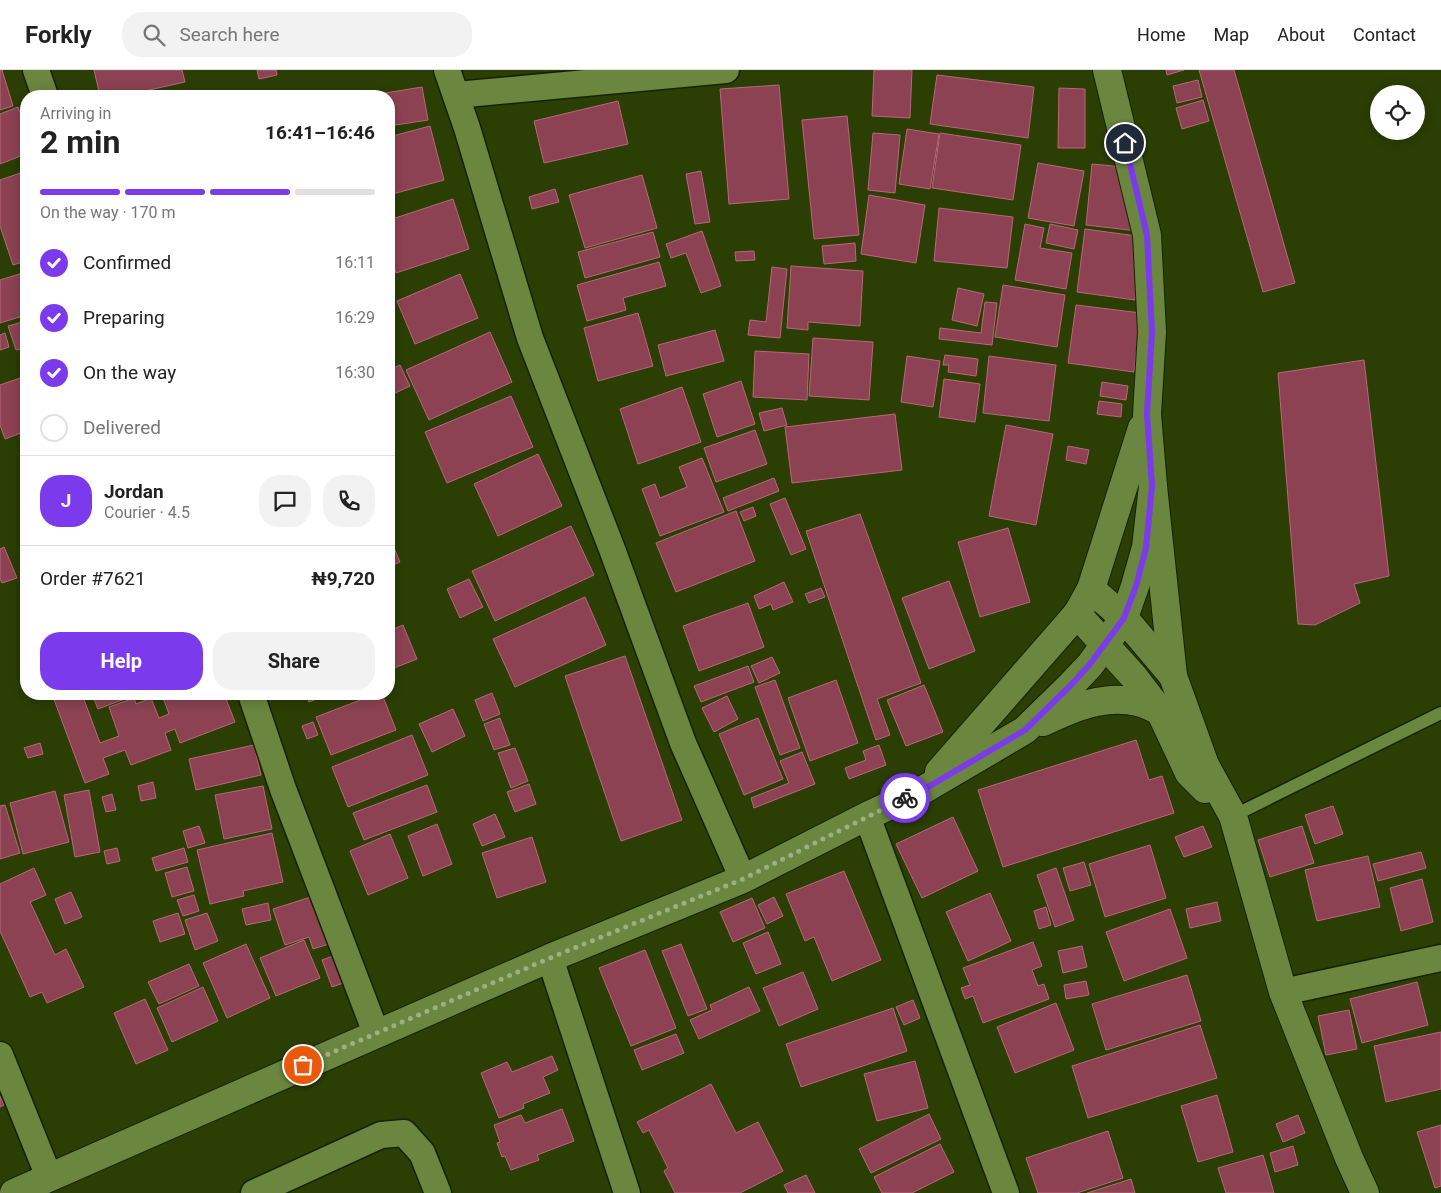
<!DOCTYPE html>
<html lang="en">
<head>
<meta charset="utf-8">
<style>
  :root { --surface:#fff; --page:#f2f2f2; --text:#222; --muted:#767676; --line:#e0e0e0; --accent:#7c3aed }
  body { margin:0; font-family:Roboto,sans-serif; background:var(--page); color:var(--text); height:100vh; display:flex; flex-direction:column; font-size:19px; white-space:nowrap }
  * { box-sizing:border-box; margin:0 }
  p { font-size:16px; color:var(--muted) }
  .icon { flex:none; width:28px; height:28px; fill:none; stroke:currentColor; stroke-width:2; stroke-linecap:round; stroke-linejoin:round }
  .map { position:relative; flex:1; overflow:hidden }
  .sheet { position:absolute; left:20px; top:20px; width:375px; height:610px; display:flex; flex-direction:column; background:var(--surface); border-radius:20px; box-shadow:0 2px 12px #0003 }
  .sheet>* { flex:none }
  .buttons { position:absolute; left:1370px; top:15px; display:grid; gap:10px }
  .buttons a { display:grid; place-items:center; width:55px; height:55px; border-radius:50%; background:var(--surface); box-shadow:0 2px 12px #0003; font-size:25px }
  .pin { position:absolute; display:grid; place-items:center; width:42px; height:42px; color:#fff; margin:-21px; border:2px solid #fff; border-radius:50%; box-shadow:0 1px 5px #0007 }
  .courier { position:absolute; display:grid; place-items:center; width:50px; height:50px; margin:-25px; border:4px solid #7c3aed; border-radius:50%; background:#fff; color:#222; box-shadow:0 1px 6px #0007 }
  .summary em { font-style:normal; font-weight:700 }
  .summary div { display:flex; flex-direction:column-reverse }
  .summary { display:flex; align-items:center; justify-content:space-between; height:85px; padding:0 20px }
  h1 { font-size:32px; font-weight:700; line-height:38px }
  .bar { display:grid; grid-template-columns:repeat(4,1fr); gap:8px 5px; align-content:center; height:60px; padding:0 20px }
  .bar i { height:6px; border-radius:4px; background:var(--line) }
  .bar .on { background:var(--accent) }
  .bar p { grid-column:span 4 }
  .line { display:flex; align-items:center; gap:12px; padding:0 20px; border-top:1px solid var(--line) }
  .line div { flex:1 }
  .round { display:grid; place-items:center; flex:none; width:52px; height:52px; border-radius:20px; background:var(--page) }
  ol { padding:0 20px; list-style:none }
  li { display:flex; align-items:center; gap:15px; height:55px }
  li p { margin-inline-start:auto }
  li .icon { padding:5px; border-radius:50%; background:var(--accent); color:#fff; stroke-width:4 }
  li:last-child { color:var(--muted) }
  li i { width:28px; height:28px; border:2px solid var(--line); border-radius:50% }
  .primary-button { display:flex; gap:10px; margin-top:auto; padding:10px 20px }
  .primary-button a { flex:1; height:58px; border-radius:20px; background:var(--accent); color:#fff; font-size:20px; font-weight:700; line-height:58px; text-align:center }
  .primary-button a+a { background:var(--page); color:var(--text) }
  header { display:flex; align-items:center; gap:30px; box-sizing:border-box; height:70px; padding:0 25px; background:var(--surface); border-bottom:1px solid var(--line) }
  header strong { font-size:24px }
  nav { display:flex; gap:28px; margin-inline-start:auto; font-size:18px }
  .search { width:350px; height:45px; background:var(--page); display:flex; align-items:center; gap:12px; box-sizing:border-box; padding:0 18px; border-radius:20px; color:var(--muted); font-size:19px }
  .map>svg:first-child { display:block }
</style>
</head>
<body>
<header>
<strong>Forkly</strong>
<div class="search"><svg class="icon" aria-label="search" viewBox="0 0 24 24"><circle cx="10" cy="10" r="6"/><path d="M15 15l6 6"/></svg>Search here</div>
<nav><a>Home</a><a>Map</a><a>About</a><a>Contact</a></nav>
</header>
<div class="map">
<svg width="1441" height="1123" viewBox="0 0 1441 1123">
  <rect width="100%" height="100%" fill="#2b3e04"/>
  <g fill="#8c4253" stroke="#b76879">
    <polygon points="0,0 2,0 13,36 0,40"/>
    <polygon points="94,0 182,0 185,12 122,26 100,26"/>
    <polygon points="257,0 276,0 277,5 259,9"/>
    <polygon points="874,0 912,0 910,48 872,46"/>
    <polygon points="1166,0 1184,0 1167,5"/>
    <polygon points="1199,0 1234,0 1295,213 1263,222"/>
    <polygon points="937,5 1034,17 1028,68 930,54"/>
    <polygon points="1198,10 1202,27 1177,33 1173,16"/>
    <polygon points="779,15 789,129 729,134 720,19"/>
    <polygon points="422,17 428,50 389,56 389,26 367,26"/>
    <polygon points="1059,18 1085,19 1085,78 1058,78"/>
    <polygon points="259,23 259,26 239,26"/>
    <polygon points="1203,30 1209,51 1182,59 1176,38"/>
    <polygon points="618,31 628,74 544,93 534,51"/>
    <polygon points="18,37 26,59 26,84 0,94 0,44"/>
    <polygon points="847,46 859,165 814,169 802,50"/>
    <polygon points="430,56 444,110 389,125 389,67"/>
    <polygon points="907,59 939,64 930,119 899,114"/>
    <polygon points="873,63 900,65 895,123 868,120"/>
    <polygon points="940,63 1021,75 1013,130 932,118"/>
    <polygon points="1038,93 1084,101 1074,156 1028,148"/>
    <polygon points="1092,94 1124,97 1138,161 1086,155"/>
    <polygon points="26,101 26,191 13,195 0,156 0,110"/>
    <polygon points="701,101 710,152 695,154 686,104"/>
    <polygon points="642,105 657,158 585,178 569,125"/>
    <polygon points="555,119 559,132 532,139 529,127"/>
    <polygon points="869,125 925,135 916,193 861,184"/>
    <polygon points="453,129 469,179 396,203 389,183 389,150"/>
    <polygon points="939,138 1013,147 1007,198 934,191"/>
    <polygon points="1025,154 1044,158 1040,178 1072,183 1066,219 1015,210"/>
    <polygon points="1050,154 1078,160 1074,179 1046,173"/>
    <polygon points="1085,159 1144,167 1135,230 1077,222"/>
    <polygon points="702,161 721,216 701,223 686,183 671,188 666,174"/>
    <polygon points="653,162 660,187 585,208 578,182"/>
    <polygon points="855,173 856,191 824,194 822,176"/>
    <polygon points="754,181 755,190 736,191 735,182"/>
    <polygon points="659,192 666,216 623,228 626,240 587,251 577,215"/>
    <polygon points="791,196 863,201 860,256 808,252 808,260 787,258"/>
    <polygon points="772,197 787,199 780,268 748,265 750,250 766,252"/>
    <polygon points="26,202 26,245 0,253 0,210"/>
    <polygon points="460,204 478,248 415,274 397,231"/>
    <polygon points="1003,215 1065,225 1057,277 995,267"/>
    <polygon points="958,218 984,224 977,256 952,250"/>
    <polygon points="985,232 997,233 992,275 939,269 940,258 981,263"/>
    <polygon points="1076,235 1141,243 1134,302 1068,293"/>
    <polygon points="638,243 653,296 598,311 584,258"/>
    <polygon points="26,251 26,297 21,279 16,280 8,256"/>
    <polygon points="715,260 724,291 666,306 658,275"/>
    <polygon points="490,262 512,312 429,350 406,300"/>
    <polygon points="5,263 9,277 0,280 0,265"/>
    <polygon points="813,268 873,272 869,330 809,326"/>
    <polygon points="755,281 809,284 807,330 753,327"/>
    <polygon points="945,285 978,289 976,306 948,302 949,295 943,295"/>
    <polygon points="907,286 940,291 933,337 901,332"/>
    <polygon points="989,286 1056,295 1049,351 983,343"/>
    <polygon points="1364,290 1389,506 1354,514 1360,533 1315,555 1298,554 1278,303"/>
    <polygon points="400,295 410,316 389,326 389,300"/>
    <polygon points="26,306 26,361 5,369 0,355 0,315"/>
    <polygon points="944,309 980,314 975,352 939,347"/>
    <polygon points="741,311 755,354 717,367 703,324"/>
    <polygon points="1102,312 1128,316 1126,330 1100,326"/>
    <polygon points="682,317 701,372 638,394 620,339"/>
    <polygon points="511,326 533,377 447,413 425,362"/>
    <polygon points="1099,331 1122,334 1121,347 1097,344"/>
    <polygon points="782,338 787,355 764,361 759,343"/>
    <polygon points="895,344 902,400 792,413 785,357"/>
    <polygon points="1006,355 1053,364 1036,455 989,446"/>
    <polygon points="755,360 767,394 716,412 704,378"/>
    <polygon points="1068,376 1089,380 1086,394 1066,390"/>
    <polygon points="538,384 562,436 498,466 474,414"/>
    <polygon points="702,388 724,442 660,466 642,419 655,414 660,428 687,417 679,397"/>
    <polygon points="774,408 779,421 728,441 723,428"/>
    <polygon points="785,428 806,479 791,485 770,434"/>
    <polygon points="753,437 756,446 744,451 740,442"/>
    <polygon points="736,441 755,491 676,522 656,473"/>
    <polygon points="860,444 921,613 877,629 890,665 876,670 806,461"/>
    <polygon points="571,456 594,505 495,551 472,501"/>
    <polygon points="1008,458 1030,532 980,547 958,472"/>
    <polygon points="389,466 400,492 389,497"/>
    <polygon points="4,477 17,508 2,513 0,509 0,479"/>
    <polygon points="469,509 483,537 460,548 447,519"/>
    <polygon points="949,511 975,581 929,599 902,528"/>
    <polygon points="784,512 793,532 773,540 771,534 759,539 754,526"/>
    <polygon points="821,518 825,527 809,533 805,524"/>
    <polygon points="585,527 606,575 515,617 493,569"/>
    <polygon points="748,533 764,577 699,601 683,556"/>
    <polygon points="403,555 417,589 389,600 389,561"/>
    <polygon points="625,586 682,750 621,771 565,606"/>
    <polygon points="772,587 780,603 759,613 751,596"/>
    <polygon points="748,596 754,612 701,632 694,616"/>
    <polygon points="775,610 800,678 780,685 755,617"/>
    <polygon points="836,610 858,673 810,691 788,628"/>
    <polygon points="924,615 943,662 906,676 887,630"/>
    <polygon points="492,623 500,644 483,651 475,630"/>
    <polygon points="52,624 82,624 100,673 119,666 109,637 134,628 136,634 151,628 159,648 169,644 162,625 166,624 224,624 235,652 180,673 175,659 165,663 171,680 131,695 125,680 103,688 109,704 85,713"/>
    <polygon points="92,624 138,624 98,639"/>
    <polygon points="306,624 329,624 309,632"/>
    <polygon points="376,624 382,624 396,660 331,685 316,647"/>
    <polygon points="727,626 738,649 714,662 702,638"/>
    <polygon points="453,639 465,666 432,682 419,654"/>
    <polygon points="500,648 510,675 494,680 484,654"/>
    <polygon points="758,648 783,709 744,725 719,664"/>
    <polygon points="313,652 318,665 307,669 302,656"/>
    <polygon points="412,665 428,705 348,737 332,697"/>
    <polygon points="1136,670 1149,710 1162,706 1174,743 1003,797 978,720"/>
    <polygon points="40,673 43,684 28,688 24,678"/>
    <polygon points="254,675 261,705 196,720 189,689"/>
    <polygon points="879,675 886,695 849,709 845,698 866,690 863,681"/>
    <polygon points="515,678 528,711 511,718 498,683"/>
    <polygon points="802,682 815,714 754,738 751,728 789,713 780,691"/>
    <polygon points="153,712 156,728 141,731 138,716"/>
    <polygon points="529,714 536,734 515,742 507,722"/>
    <polygon points="427,715 437,742 364,770 353,743"/>
    <polygon points="263,716 272,759 224,769 215,725"/>
    <polygon points="89,720 100,782 75,787 64,725"/>
    <polygon points="55,721 69,772 23,784 10,733"/>
    <polygon points="112,724 116,740 106,742 102,727"/>
    <polygon points="5,735 20,783 0,789 0,736"/>
    <polygon points="1333,736 1343,764 1315,774 1305,745"/>
    <polygon points="495,744 505,767 482,776 473,754"/>
    <polygon points="953,747 978,801 922,828 896,774"/>
    <polygon points="437,754 452,794 423,806 408,766"/>
    <polygon points="199,756 205,773 188,778 183,761"/>
    <polygon points="1203,756 1212,777 1184,787 1175,767"/>
    <polygon points="1302,756 1314,793 1270,807 1258,770"/>
    <polygon points="272,763 283,812 243,821 244,826 210,834 197,780"/>
    <polygon points="390,764 408,808 368,825 350,781"/>
    <polygon points="532,767 546,812 497,828 482,783"/>
    <polygon points="1150,775 1166,828 1105,847 1089,794"/>
    <polygon points="117,778 120,791 107,794 104,781"/>
    <polygon points="184,778 188,792 156,801 152,788"/>
    <polygon points="1421,782 1426,798 1378,811 1373,794"/>
    <polygon points="1368,786 1380,837 1317,851 1305,800"/>
    <polygon points="1084,792 1091,815 1070,821 1063,798"/>
    <polygon points="187,797 194,821 172,827 165,803"/>
    <polygon points="34,798 46,825 30,832 55,885 66,879 84,917 47,933 42,922 30,927 0,861 0,814"/>
    <polygon points="1056,798 1074,850 1055,857 1037,805"/>
    <polygon points="844,801 881,890 832,911 814,867 805,871 786,824"/>
    <polygon points="1422,809 1433,852 1401,861 1390,818"/>
    <polygon points="71,822 82,847 65,854 55,829"/>
    <polygon points="990,823 1011,871 968,891 946,842"/>
    <polygon points="194,825 199,841 183,846 177,830"/>
    <polygon points="317,825 332,873 313,879 309,867 285,875 273,839"/>
    <polygon points="774,827 783,846 767,854 758,835"/>
    <polygon points="752,828 765,858 733,872 720,842"/>
    <polygon points="1217,832 1221,851 1190,858 1186,839"/>
    <polygon points="268,833 271,850 246,855 242,839"/>
    <polygon points="1046,837 1051,855 1039,859 1034,841"/>
    <polygon points="1170,839 1187,888 1124,911 1106,862"/>
    <polygon points="178,843 185,864 160,872 153,851"/>
    <polygon points="207,843 218,871 195,880 185,850"/>
    <polygon points="768,862 781,894 756,904 743,873"/>
    <polygon points="304,870 320,908 276,926 260,888"/>
    <polygon points="1033,872 1042,896 1032,900 1038,916 1044,914 1049,929 983,953 973,926 965,929 961,918 970,915 963,898"/>
    <polygon points="246,874 270,928 227,948 203,893"/>
    <polygon points="681,874 707,939 688,946 662,881"/>
    <polygon points="1082,876 1087,897 1063,903 1058,881"/>
    <polygon points="645,880 676,958 631,976 599,898"/>
    <polygon points="336,885 346,912 332,917 322,890"/>
    <polygon points="189,894 199,916 159,934 148,912"/>
    <polygon points="803,902 818,939 779,956 763,918"/>
    <polygon points="1187,905 1201,951 1106,980 1092,934"/>
    <polygon points="1086,911 1089,925 1066,929 1064,915"/>
    <polygon points="1417,912 1428,955 1362,973 1350,929"/>
    <polygon points="203,917 218,951 172,972 157,938"/>
    <polygon points="749,917 760,941 699,969 690,950 712,940 710,935"/>
    <polygon points="145,929 168,980 136,994 114,943"/>
    <polygon points="913,930 920,948 904,955 896,937"/>
    <polygon points="1056,933 1074,980 1015,1003 997,957"/>
    <polygon points="893,938 907,981 801,1017 786,974"/>
    <polygon points="1349,940 1357,979 1326,985 1318,946"/>
    <polygon points="1200,955 1217,1008 1088,1048 1072,996"/>
    <polygon points="1441,962 1441,1019 1386,1032 1374,976"/>
    <polygon points="676,964 684,983 642,1000 634,980"/>
    <polygon points="552,986 558,1000 543,1007 550,1023 523,1034 524,1038 499,1048 481,1003 507,992 512,1002"/>
    <polygon points="915,991 928,1038 877,1051 864,1004"/>
    <polygon points="711,1014 736,1063 758,1052 783,1101 740,1123 675,1123 664,1101 668,1098 649,1060 643,1063 637,1052"/>
    <polygon points="1217,1025 1233,1082 1198,1092 1181,1036"/>
    <polygon points="0,1026 4,1035 0,1037"/>
    <polygon points="562,1039 574,1071 537,1085 539,1090 511,1100 505,1086 502,1087 497,1073 500,1072 494,1055 521,1045 525,1053"/>
    <polygon points="929,1044 941,1069 871,1103 859,1079"/>
    <polygon points="1298,1045 1305,1063 1283,1072 1276,1054"/>
    <polygon points="1441,1055 1441,1116 1435,1118 1417,1062"/>
    <polygon points="1108,1061 1123,1108 1077,1123 1038,1123 1026,1088"/>
    <polygon points="940,1074 954,1102 912,1123 882,1123 874,1107"/>
    <polygon points="1293,1076 1298,1095 1275,1102 1270,1083"/>
    <polygon points="1263,1085 1274,1123 1226,1123 1218,1098"/>
    <polygon points="806,1105 815,1123 788,1123 784,1115"/>
    <polygon points="1131,1109 1135,1123 1087,1123"/>
  </g>
  <g fill="none" stroke-linecap="round" stroke-linejoin="round">
    <g stroke="#162300" stroke-width="15">
      <polyline id="service" points="1233,746 1441,643"/>
    </g>
    <g stroke="#162300" stroke-width="29">
      <g id="minor">
        <polyline points="36,0 45,26"/>
        <polyline points="447,0 467,58 530,268 612,479 683,673 743,809"/>
        <polyline points="456,25 726,0"/>
        <polyline points="251,624 283,719 376,963"/>
        <polyline points="867,746 1006,1123"/>
        <polyline points="550,888 627,1123"/>
        <polyline points="1283,922 1441,888"/>
        <polyline points="0,985 49,1107"/>
        <polyline points="254,1123 381,1065 404,1063 422,1083 438,1123"/>
      </g>
    </g>
    <g stroke="#162300" stroke-width="30">
      <g id="tertiary">
        <polyline points="1107,0 1147,165 1152,262 1147,344 1153,416 1173,606"/>
        <polyline points="1091,519 1124,548 1173,606 1205,695 1233,746 1283,922 1349,1088 1365,1123"/>
        <polyline points="1077,544 1134,607 1160,641 1189,703 1205,719"/>
        <path d="M1043,652C1073,638 1104,624 1138,632C1146,634 1153,638 1160,641"/>
        <polyline points="939,702 1077,544 1091,519 1142,358"/>
        <polyline points="14,1123 550,888 743,809 867,746 923,720 1025,660 1072,614 1090,595 1124,548 1135,516 1146,477 1153,416"/>
      </g>
    </g>
    <use href="#service" stroke="#6a863f" stroke-width="12"/>
    <use href="#minor" stroke="#6a863f" stroke-width="26"/>
    <use href="#tertiary" stroke="#6a863f" stroke-width="28"/>
  </g>
  <g fill="none" stroke-linecap="round" stroke-linejoin="round">
    <polyline stroke="#9eaf83" stroke-width="5" stroke-dasharray="0 9" points="303,995 550,888 743,809 905,728"/>
    <polyline stroke="#7c3aed" stroke-width="6" points="905,728 923,720 1025,660 1072,614 1090,594 1124,548 1136,516 1146,478 1152,416 1147,344 1152,262 1147,165 1125,73"/>
  </g>
</svg>
<div class="buttons">
<a><svg class="icon" aria-label="locate" viewBox="0 0 24 24"><circle cx="12" cy="12" r="6"/><path d="M12 2v4M12 18v4M2 12h4M18 12h4"/></svg></a>
</div>
<div class="pin" style="left:303px;top:995px;background:#ea580c"><svg class="icon" aria-label="bag" viewBox="0 0 24 24"><path d="M5 8h14l-1 12H6zM9 8a3 3 0 0 1 6 0"/></svg></div>
<div class="pin" style="left:1125px;top:73px;background:#1f2937"><svg class="icon" aria-label="home" viewBox="0 0 24 24"><path d="M3 11l9-7 9 7M6 9v11h12V9"/></svg></div>
<div class="courier" style="left:905px;top:728px"><svg class="icon" aria-label="bike" viewBox="0 0 24 24"><circle cx="6" cy="16" r="4"/><circle cx="18" cy="16" r="4"/><path d="M6 16l4-8h5l3 8M10 8l3 8H6M13 5h3"/></svg></div>
<section class="sheet">
<div class="summary"><div><h1>2 min</h1><p>Arriving in</p></div><em>16:41–16:46</em></div>
<div class="bar"><i class="on"></i><i class="on"></i><i class="on"></i><i></i><p>On the way · 170 m</p></div>
<ol>
<li><svg class="icon" aria-label="check" viewBox="0 0 24 24"><path d="M5 12l5 5 9-10"/></svg>Confirmed<p>16:11</p></li>
<li><svg class="icon" aria-label="check" viewBox="0 0 24 24"><path d="M5 12l5 5 9-10"/></svg>Preparing<p>16:29</p></li>
<li><svg class="icon" aria-label="check" viewBox="0 0 24 24"><path d="M5 12l5 5 9-10"/></svg>On the way<p>16:30</p></li>
<li><i></i>Delivered</li>
</ol>
<div class="line" style="height:90px"><b class="round" style="background:var(--accent);color:#fff">J</b><div><b>Jordan</b><p>Courier · 4.5</p></div><a class="round"><svg class="icon" aria-label="chat" viewBox="0 0 24 24"><path d="M4 5h16v11H9l-5 4z"/></svg></a><a class="round"><svg class="icon" aria-label="phone" viewBox="0 0 24 24"><path d="M5 4h4l2 5-3 2q2 4 5 5l2-3 5 2v4C11 20 4 13 5 4z"/></svg></a></div>
<div class="line" style="height:65px"><div>Order #7621</div><b>₦9,720</b></div>
<div class="primary-button"><a>Help</a><a>Share</a></div>
</section>
</div>
</body>
</html>
